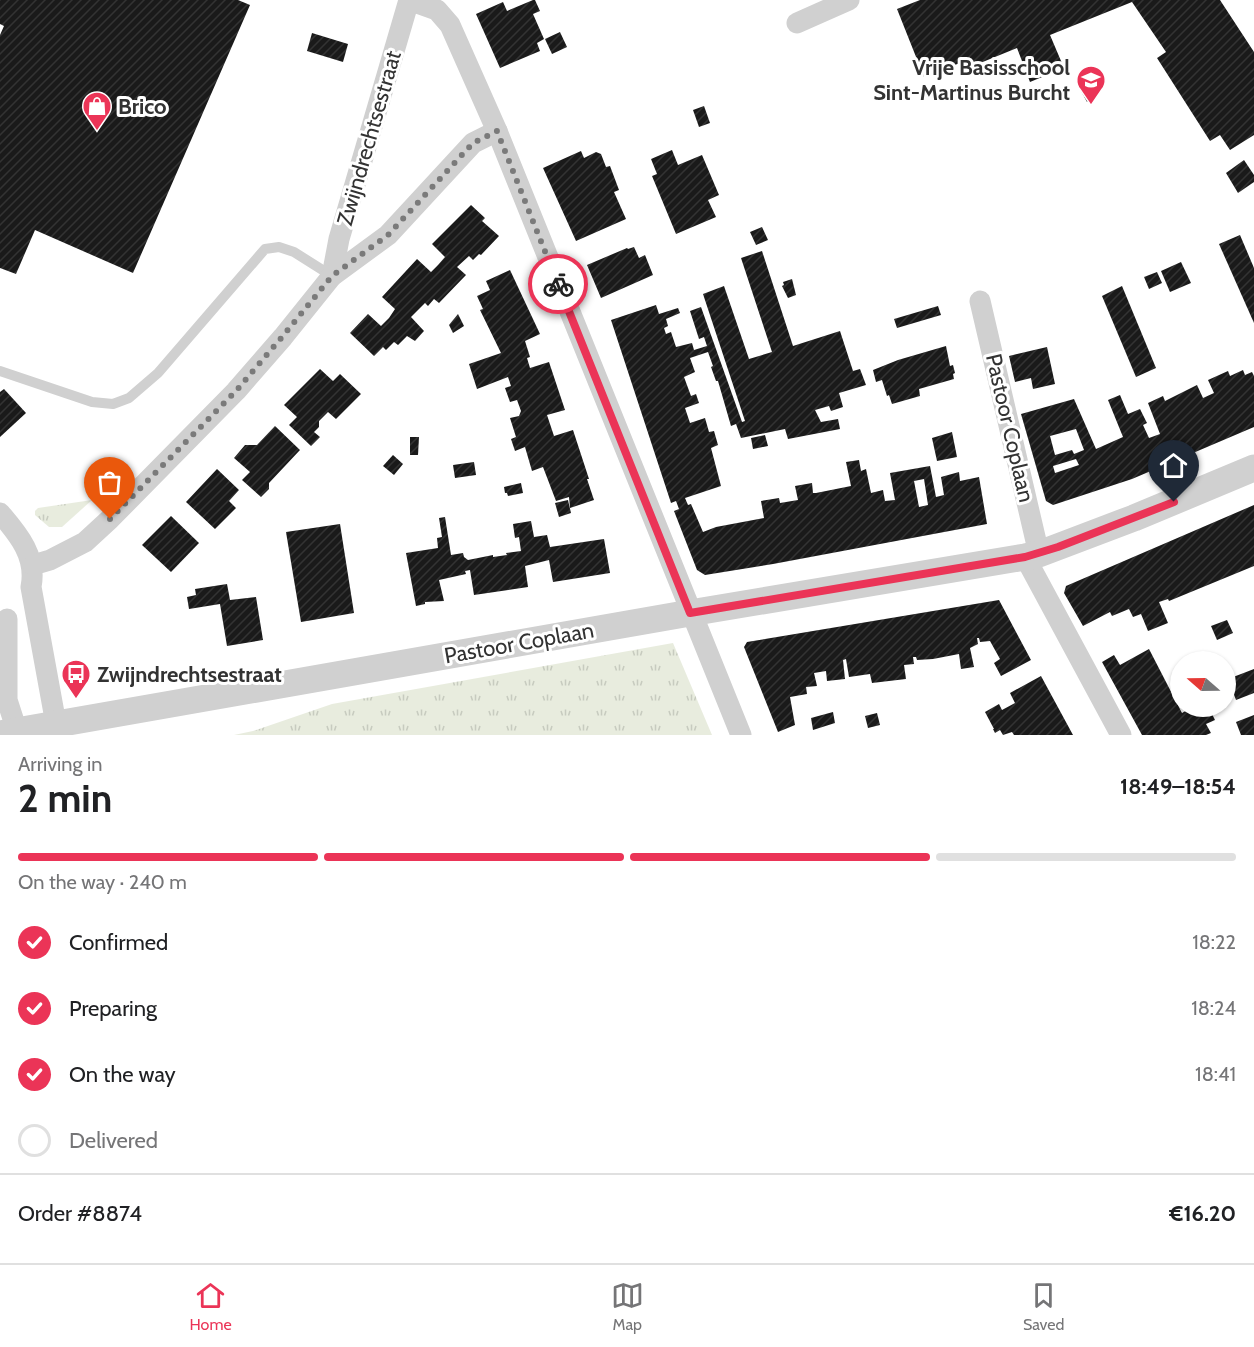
<!DOCTYPE html>
<html lang="en">
<head>
<meta charset="utf-8">
<style>
  :root { --surface:#fff; --page:#f6f6f6; --text:#202124; --muted:#757577; --line:#e0e0e0; --accent:#eb3457 }
  body { margin:0; font-family:Cabin,sans-serif; background:var(--page); color:var(--text); height:100vh; display:flex; flex-direction:column; font-size:22px; white-space:nowrap }
  * { box-sizing:border-box; margin:0 }
  p { font-size:20px; color:var(--muted) }
  .icon { flex:none; width:33px; height:33px; fill:none; stroke:currentColor; stroke-width:2; stroke-linecap:round; stroke-linejoin:round }
  .map { position:relative; height:735px; overflow:hidden }
  .details { display:flex; flex-direction:column; background:var(--surface); flex:1 }
  .details>* { flex:none }
  .needle { width:39px; rotate:290deg }
  .fabs { position:absolute; left:1170px; top:651px; display:grid; gap:12px }
  .fabs a { display:grid; place-items:center; width:66px; height:66px; border-radius:50%; background:var(--surface); box-shadow:0 2px 4px #0004; font-size:30px }
  .pin { position:absolute; display:grid; place-items:center; width:51px; height:51px; color:#fff; margin:-62px -26px; border-radius:50% 50% 50% 0; rotate:-45deg; box-shadow:0 0 6px #0007 }
  .pin .icon { rotate:45deg }
  .courier { position:absolute; display:grid; place-items:center; width:60px; height:60px; margin:-30px; border:4px solid #eb3457; border-radius:50%; background:#fff; color:#222; box-shadow:0 2px 8px #0007 }
  .overview em { font-style:normal; font-weight:800 }
  .overview div { display:flex; flex-direction:column-reverse }
  .overview { display:flex; align-items:center; justify-content:space-between; height:102px; padding:0 18px }
  h1 { font-size:39px; font-weight:800; line-height:45px }
  .bar { display:grid; grid-template-columns:repeat(4,1fr); gap:9px 6px; align-content:center; height:72px; padding:0 18px }
  .bar i { height:8px; border-radius:4px; background:var(--line) }
  .bar .on { background:var(--accent) }
  .bar p { grid-column:span 4 }
  .line { display:flex; align-items:center; gap:15px; padding:0 18px; border-top:2px solid var(--line) }
  .line div { flex:1 }
  ol { padding:0 18px; list-style:none }
  li { display:flex; align-items:center; gap:18px; height:66px }
  li p { margin-inline-start:auto }
  li .icon { padding:6px; border-radius:50%; background:var(--accent); color:#fff; stroke-width:4 }
  li:last-child { color:var(--muted) }
  li i { width:33px; height:33px; border:3px solid var(--line); border-radius:50% }
  .tabs { display:flex; justify-content:space-around; align-items:center; height:84px; border-top:2px solid var(--line); background:var(--surface); font-size:16px; color:var(--muted) }
  .tabs a { display:grid; justify-items:center; gap:3px }
  .tabs .on { color:var(--accent) }
  .map>svg:first-child { display:block }
</style>
</head>
<body>
<div class="map">
<svg width="1254" height="735" viewBox="0 0 1254 735">
  <defs>
    <pattern id="grass-tufts" width="24" height="20" patternUnits="userSpaceOnUse" patternTransform="scale(1.5)"><rect width="24" height="20" fill="#e8ecde"/><path d="M3 7l-1-3M5 7V3M7 7l1-3M15 17l-1-3M17 17v-4M19 17l1-3" fill="none" stroke="#c7cbbf"/></pattern>
    <pattern id="building-hatch" width="6" height="6" patternUnits="userSpaceOnUse" patternTransform="scale(1.5)"><rect width="6" height="6" fill="#1a1a1a"/><path d="M-1 1l2-2M0 6l6-6M5 7l2-2" fill="none" stroke="#333"/></pattern>
  </defs>
  <rect width="100%" height="100%" fill="#fff"/>
  <g fill="url(#grass-tufts)">
    <polygon points="92,500 62,527 49,527 35,515 35,511 38,508"/>
    <polygon points="673,643 712,735 234,735 253,731 332,704"/>
  </g>
  <g fill="url(#building-hatch)" fill-rule="evenodd">
    <polygon points="0,0 238,0 250,5 133,273 35,230 16,274 0,268 0,35 4,26 0,24"/>
    <polygon points="533,0 535,0 540,11 533,14 544,39 537,43 540,51 500,68 476,14 503,2 507,11"/>
    <polygon points="920,0 1220,0 1254,52 1254,135 1230,150 1220,135 1210,141 1157,58 1166,52 1132,2 1050,35 1064,68 1030,82 1017,48 968,68 965,61 924,77 897,9"/>
    <polygon points="560,32 567,47 552,54 545,39"/>
    <polygon points="312,33 348,44 343,62 307,51"/>
    <polygon points="1090,85 1097,95 1087,102 1081,91"/>
    <polygon points="704,106 710,123 699,127 693,110"/>
    <polygon points="672,150 678,165 702,155 719,195 708,200 716,217 676,234 652,176 657,174 651,159"/>
    <polygon points="581,151 584,158 596,152 601,154 606,167 610,166 619,190 614,192 626,219 576,241 543,168"/>
    <polygon points="1244,160 1254,175 1254,182 1238,193 1226,173"/>
    <polygon points="471,205 485,218 482,221 499,236 481,255 479,254 473,260 469,256 457,267 466,275 439,303 434,299 428,306 425,303 411,317 424,331 415,341 407,336 398,345 394,342 386,350 383,347 374,356 350,333 368,314 381,326 389,318 395,309 382,297 417,259 431,272 438,265 445,257 432,244"/>
    <polygon points="762,227 768,240 756,245 750,232"/>
    <polygon points="1240,235 1254,268 1254,323 1219,244"/>
    <polygon points="634,247 639,258 645,255 653,275 601,298 587,265 627,248 628,249"/>
    <path d="M762,251L793,346L840,331L853,371L860,369L866,385L839,393L843,407L831,411L829,406L815,410L821,422L838,419L840,429L788,439L785,429L741,438L736,424L731,426L718,381H716L711,367L713,366L708,352L690,358L695,372L684,377L691,396L696,394L699,403L685,408L690,423L705,418L709,432L714,431L718,445L711,448L721,486L685,498L688,505L691,504L703,532L716,527L764,518L761,501L779,498L780,503L798,500L795,486L812,483L813,493H816L851,486L846,462L859,460L861,471L866,469L871,493L883,490L885,501L895,500L890,473L930,466L936,497L944,495L941,477L959,472L960,481L979,477L987,524L773,564L705,575L697,570L674,511L679,509L676,501L671,503L611,320L656,305L659,314L678,308L680,313L666,319L668,326L664,328L666,334L671,332L676,347L692,343L694,350L707,346L704,337L699,339L690,311L701,307L742,422L745,421L703,294L724,286L749,359L772,352L741,258ZM924,479L928,505L919,507L914,481Z"/>
    <polygon points="1181,262 1191,283 1170,292 1161,271"/>
    <polygon points="510,270 540,334 525,341 530,357 527,358 530,368 549,362 565,410 547,415 554,436 573,430 589,479 587,479 594,500 570,508 569,497 556,501 543,467 532,471 525,447 515,451 511,439 516,437 510,418 519,416 521,411 517,400 510,402 505,388 511,386 508,377 477,389 469,364 501,353 480,310 483,309 477,296 490,290 486,281"/>
    <polygon points="1157,272 1162,283 1149,289 1144,277"/>
    <polygon points="792,279 796,295 788,298 782,286 784,285 783,282"/>
    <polygon points="1122,286 1156,368 1136,377 1102,296"/>
    <polygon points="938,306 941,315 897,328 894,319"/>
    <polygon points="458,314 464,326 453,333 449,325"/>
    <polygon points="946,346 950,366 953,365 955,373 953,374 954,379 919,389 920,396 892,404 889,395 887,396 882,380 876,382 873,370 898,360"/>
    <polygon points="1047,347 1055,384 1033,389 1031,378 1015,382 1009,356"/>
    <polygon points="320,369 333,381 340,374 361,394 336,419 328,412 319,421 319,427 314,432 320,437 311,446 289,425 297,417 284,405"/>
    <path d="M1243,370L1245,375L1252,372L1254,376V427L1132,479L1053,505L1046,501L1021,414L1074,399L1096,449L1123,437L1108,400L1120,395L1128,414L1140,409L1147,423L1143,425L1149,438L1160,434L1148,403L1163,396L1165,401L1197,385L1203,398L1214,393L1208,380L1228,371L1230,376ZM1076,429L1084,450L1074,454L1072,450L1055,455L1050,436ZM1076,459L1079,465L1055,473L1053,466Z"/>
    <polygon points="4,389 26,413 0,437 0,392"/>
    <polygon points="275,426 300,450 269,483 269,489 261,497 242,480 250,472 234,458 245,445 257,445"/>
    <polygon points="952,432 957,457 937,461 932,438"/>
    <polygon points="765,435 768,446 753,449 751,438"/>
    <polygon points="410,437 419,437 418,455 410,455"/>
    <polygon points="393,455 403,464 394,475 383,466"/>
    <polygon points="474,462 476,475 455,478 453,465"/>
    <polygon points="217,469 239,490 229,501 236,508 215,529 186,502"/>
    <polygon points="521,483 523,493 508,496 507,493 505,493 504,487"/>
    <polygon points="568,500 571,513 559,517 555,503"/>
    <polygon points="1254,505 1254,566 1169,601 1168,599 1159,602 1168,623 1148,631 1141,614 1133,617 1129,609 1112,616 1110,612 1083,626 1064,593 1066,586"/>
    <polygon points="171,516 199,543 171,572 142,545"/>
    <polygon points="445,517 451,555 463,553 464,557 468,560 493,555 493,557 507,555 506,553 521,551 519,537 515,538 513,524 531,521 534,537 547,535 550,547 604,539 610,573 553,582 549,560 525,566 528,587 474,595 470,570 465,571 466,574 439,580 444,601 425,602 425,604 416,606 406,553 438,548 437,538 442,537 439,518"/>
    <polygon points="340,524 354,613 301,622 286,532"/>
    <polygon points="227,584 230,600 256,597 263,640 227,646 220,604 189,609 187,597 196,595 195,589"/>
    <polygon points="999,600 1031,660 1001,676 994,663 1000,659 990,641 980,642 979,638 977,638 978,644 970,648 974,667 961,669 959,654 933,659 917,660 916,657 913,657 914,664 904,665 906,679 872,683 870,674 849,677 846,659 843,660 845,679 827,681 826,671 814,673 817,686 806,687 807,694 790,697 795,725 778,732 744,647 747,642"/>
    <polygon points="1227,620 1233,633 1217,640 1211,626"/>
    <polygon points="1149,649 1182,713 1194,706 1202,706 1206,714 1211,712 1215,720 1206,724 1211,733 1206,735 1142,735 1102,662 1114,655 1120,665"/>
    <polygon points="1254,669 1254,693 1236,700 1228,679"/>
    <polygon points="1041,676 1073,735 1014,735 1012,732 1003,735 1000,730 995,733 993,729 994,729 985,712 999,704 1002,710 1015,703 1010,693"/>
    <polygon points="833,712 835,723 813,730 811,718"/>
    <polygon points="877,713 880,725 868,728 865,716"/>
    <polygon points="1254,715 1254,735 1241,735 1236,722"/>
  </g>
  <g fill="none" stroke-linecap="round" stroke-linejoin="round">
    <polyline stroke="#d0d0d0" stroke-width="10" points="0,371 92,402 113,404 129,398 158,373 265,249 279,247 294,252 332,276"/>
    <g stroke="#d0d0d0" stroke-width="21">
      <polyline points="409,0 437,10 450,25 497,131 741,735"/>
      <polyline points="797,23 849,0"/>
      <polyline points="332,276 339,239 409,0"/>
      <polyline points="980,301 1039,554"/>
      <path d="M0,513C19,535 37,557 31,587L56,724"/>
      <polyline points="1025,557 1121,735"/>
      <polyline points="33,565 50,560 85,542 110,519 236,391 283,337 332,276 388,235 473,143 497,131"/>
      <polyline points="7,619 7,700 17,731"/>
    </g>
    <polyline stroke="#d0d0d0" stroke-width="27" points="0,734 690,613 1025,557 1039,554 1134,518 1254,468"/>
  </g>
  <g fill="none" stroke-linecap="round" stroke-linejoin="round">
    <polyline stroke="#7a7a7a" stroke-width="6" stroke-dasharray="0 10.8" points="110,519 236,391 282,337 332,276 388,235 473,143 497,131 558,284"/>
    <polyline stroke="#eb3457" stroke-width="8" points="558,284 690,613 1025,557 1058,547 1174,502"/>
  </g>
  <defs>
    <g id="school-pin" transform="scale(1.5)"><path d="M0 17L-7.5 6A9.5 9.5 0 1 1 7.5 6Z" fill="#eb3457" stroke="#fff"/><path d="M0-5L7-2L0 1L-7-2ZM-4 1L0 2.5L4 1V4Q0 6-4 4Z" fill="#fff"/></g>
    <g id="shop-pin" transform="scale(1.5)"><path d="M0 17L-7.5 6A9.5 9.5 0 1 1 7.5 6Z" fill="#eb3457" stroke="#fff"/><path d="M-5-2.5h2.3a2.7 3.5 0 0 1 5.4 0H5L5.5 6h-11ZM-1.5-2.5h3a1.5 2.3 0 0 0-3 0Z" fill="#fff"/></g>
    <g id="bus-pin" transform="scale(1.5)"><path d="M0 17L-7.5 6A9.5 9.5 0 1 1 7.5 6Z" fill="#eb3457" stroke="#fff"/><path d="M-5-6H5V4H4V6H2V4H-2V6H-4V4H-5ZM-3.5-4V0h7V-4ZM-3.5 1.2v1.5H-2V1.2ZM2 1.2v1.5H3.5V1.2Z" fill="#fff"/></g>
  </defs>
  <g fill-rule="evenodd">
    <use href="#school-pin" x="1091" y="80"/>
    <use href="#shop-pin" x="97" y="106"/>
    <use href="#bus-pin" x="76" y="674"/>
  </g>
  <g text-anchor="middle" dominant-baseline="central" stroke-width="6" stroke-linejoin="round" paint-order="stroke">
    <g font-size="22" font-weight="bold" fill="#333" stroke="#fff" text-anchor="start">
      <text x="1070" y="67" text-anchor="end">Vrije Basisschool<tspan x="1070" dy="25">Sint-Martinus Burcht</tspan></text>
      <text x="118" y="106">Brico</text>
      <text x="97" y="674">Zwijndrechtsestraat</text>
    </g>
    <g font-size="22" fill="#333" stroke="#fff">
      <text transform="translate(369 138) rotate(-74)">Zwijndrechtsestraat</text>
      <text transform="translate(1010 428) rotate(77)">Pastoor Coplaan</text>
      <text transform="translate(519 643) rotate(-10)">Pastoor Coplaan</text>
    </g>
  </g>
</svg>
<div class="fabs">
<a><svg class="needle" viewBox="-14 -14 28 28"><path d="M0-13l5 13h-10z" fill="#e53935"/><path d="M0 13l5-13h-10z" fill="#757577"/></svg></a>
</div>
<div class="pin" style="left:110px;top:519px;background:#ea580c"><svg class="icon" aria-label="bag" viewBox="0 0 24 24"><path d="M5 8h14l-1 12H6zM9 8a3 3 0 0 1 6 0"/></svg></div>
<div class="pin" style="left:1174px;top:502px;background:#1f2937"><svg class="icon" aria-label="home" viewBox="0 0 24 24"><path d="M3 11l9-7 9 7M6 9v11h12V9"/></svg></div>
<div class="courier" style="left:558px;top:284px"><svg class="icon" aria-label="bike" viewBox="0 0 24 24"><circle cx="6" cy="16" r="4"/><circle cx="18" cy="16" r="4"/><path d="M6 16l4-8h5l3 8M10 8l3 8H6M13 5h3"/></svg></div>
</div>
<section class="details">
<div class="overview"><div><h1>2 min</h1><p>Arriving in</p></div><em>18:49–18:54</em></div>
<div class="bar"><i class="on"></i><i class="on"></i><i class="on"></i><i></i><p>On the way · 240 m</p></div>
<ol>
<li><svg class="icon" aria-label="check" viewBox="0 0 24 24"><path d="M5 12l5 5 9-10"/></svg>Confirmed<p>18:22</p></li>
<li><svg class="icon" aria-label="check" viewBox="0 0 24 24"><path d="M5 12l5 5 9-10"/></svg>Preparing<p>18:24</p></li>
<li><svg class="icon" aria-label="check" viewBox="0 0 24 24"><path d="M5 12l5 5 9-10"/></svg>On the way<p>18:41</p></li>
<li><i></i>Delivered</li>
</ol>
<div class="line" style="height:78px"><div>Order #8874</div><b>€16.20</b></div>
</section>
<nav class="tabs">
<a class="on"><svg class="icon" aria-label="home" viewBox="0 0 24 24"><path d="M3 11l9-7 9 7M6 9v11h12V9"/></svg>Home</a>
<a><svg class="icon" aria-label="map" viewBox="0 0 24 24"><path d="M3 6l6-2 6 2 6-2v14l-6 2-6-2-6 2zM9 4v14M15 6v14"/></svg>Map</a>
<a><svg class="icon" aria-label="saved" viewBox="0 0 24 24"><path d="M7 4h10v16l-5-4-5 4z"/></svg>Saved</a>
</nav>
</body>
</html>
